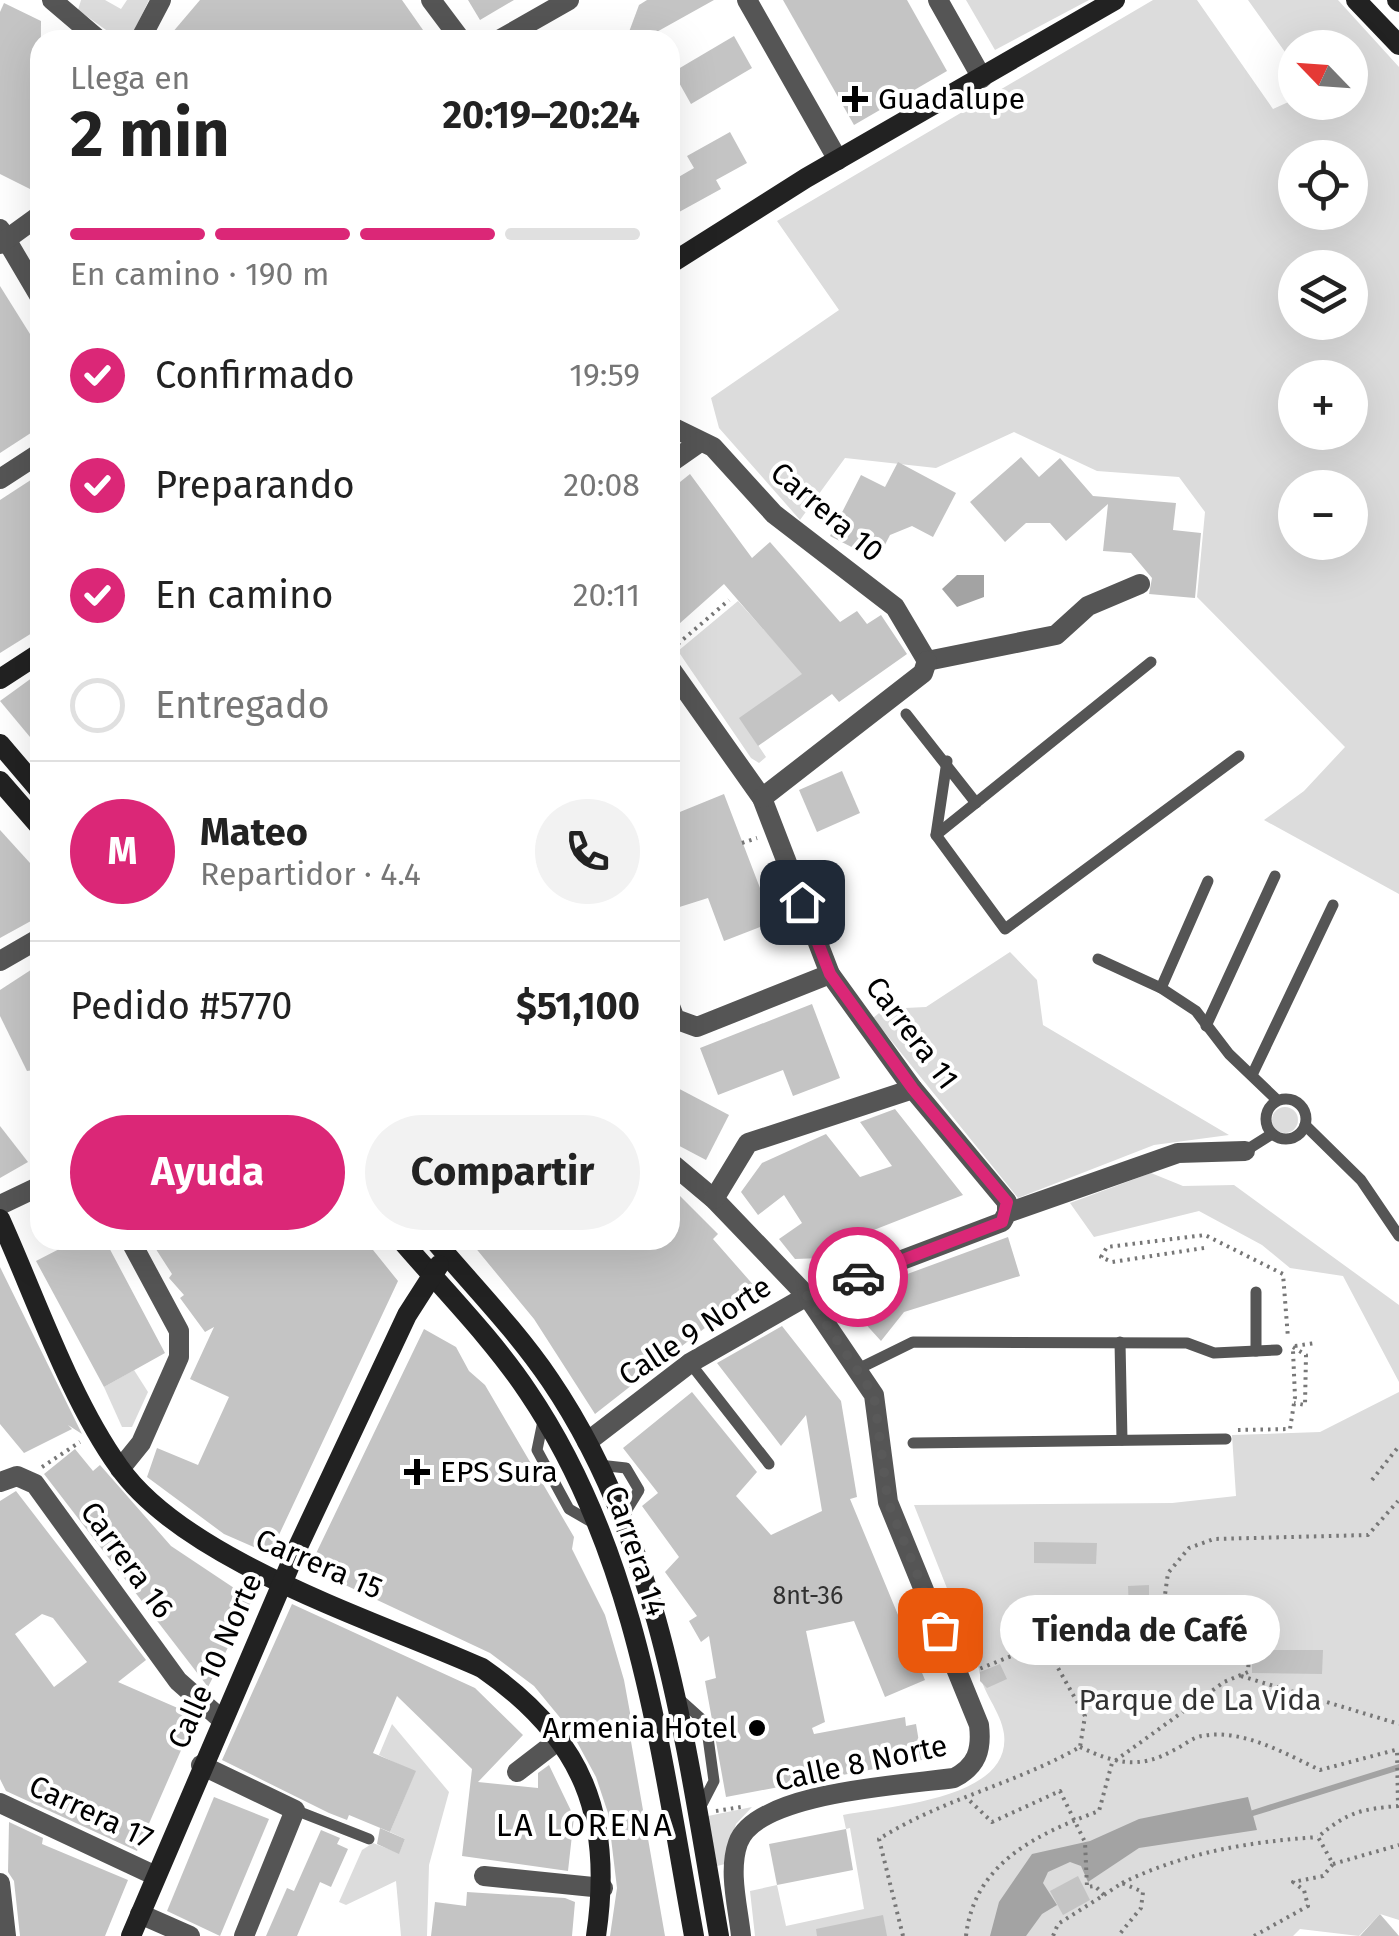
<!DOCTYPE html>
<html lang="es">
<head>
<meta charset="utf-8">
<style>
  :root { --surface:#fff; --page:#f2f2f2; --text:#222; --muted:#767676; --line:#e0e0e0; --accent:#db2777 }
  body { margin:0; font-family:"Fira Sans",sans-serif; background:var(--page); color:var(--text); height:100vh; display:flex; flex-direction:column; font-size:38px; white-space:nowrap }
  * { box-sizing:border-box; margin:0 }
  p { font-size:32px; color:var(--muted) }
  .icon { flex:none; width:55px; height:55px; fill:none; stroke:currentColor; stroke-width:2; stroke-linecap:round; stroke-linejoin:round }
  .map { position:relative; flex:1; overflow:hidden }
  .sheet { position:absolute; left:30px; top:30px; width:650px; height:1220px; display:flex; flex-direction:column; background:var(--surface); border-radius:30px; box-shadow:0 10px 40px #0002 }
  .sheet>* { flex:none }
  .needle { width:65px; rotate:295deg }
  .fabs { position:absolute; left:1278px; top:30px; display:grid; gap:20px }
  .fabs a { display:grid; place-items:center; width:90px; height:90px; border-radius:50%; background:var(--surface); box-shadow:0 10px 40px #0002; font-size:50px }
  .pin { position:absolute; display:grid; place-items:center; width:85px; height:85px; color:#fff; margin:-42px; border-radius:20px; box-shadow:0 5px 15px #0006 }
  .courier { position:absolute; display:grid; place-items:center; width:100px; height:100px; margin:-50px; border:8px solid #db2777; border-radius:50%; background:#fff; color:#222; box-shadow:0 2px 12px #0007 }
  .bubble { position:absolute; height:70px; border-radius:35px; background:var(--surface); box-shadow:0 10px 40px #0002; font-size:32px; font-weight:700; line-height:70px; text-align:center }
  .summary em { font-style:normal; font-weight:700 }
  .summary div { display:flex; flex-direction:column-reverse }
  .summary { display:flex; align-items:center; justify-content:space-between; height:170px; padding:0 40px }
  h1 { font-size:65px; font-weight:700; line-height:75px }
  .bar { display:grid; grid-template-columns:repeat(4,1fr); gap:15px 10px; align-content:center; height:120px; padding:0 40px }
  .bar i { height:12px; border-radius:8px; background:var(--line) }
  .bar .on { background:var(--accent) }
  .bar p { grid-column:span 4 }
  .line { display:flex; align-items:center; gap:25px; padding:0 40px; border-top:2px solid var(--line) }
  .line div { flex:1 }
  .round { display:grid; place-items:center; flex:none; width:105px; height:105px; border-radius:52px; background:var(--page) }
  ol { padding:0 40px; list-style:none }
  li { display:flex; align-items:center; gap:30px; height:110px }
  li p { margin-inline-start:auto }
  li .icon { padding:10px; border-radius:50%; background:var(--accent); color:#fff; stroke-width:4 }
  li:last-child { color:var(--muted) }
  li i { width:55px; height:55px; border:5px solid var(--line); border-radius:50% }
  .action { display:flex; gap:20px; margin-top:auto; padding:20px 40px }
  .action a { flex:1; height:115px; border-radius:60px; background:var(--accent); color:#fff; font-size:40px; font-weight:700; line-height:115px; text-align:center }
  .action a+a { background:var(--page); color:var(--text) }
  .map>svg:first-child { display:block }
</style>
</head>
<body>
<div class="map">
<svg width="1399" height="1936" viewBox="0 0 1399 1936">
  <rect width="100%" height="100%" fill="#fff"/>
  <g fill="#dcdcdc" fill-rule="evenodd">
    <polygon points="81,0 105,0 121,9 127,0 149,0 132,35 116,37 78,10"/>
    <polygon points="966,0 1089,0 995,50"/>
    <path d="M1153,0H1197L1273,109L1295,99V102H1350V48H1295V66L1248,0H1338L1399,67V894L1264,820L1304,791L1345,747L1197,597L1205,512L1179,477L1097,471L1014,432L936,468L845,458L800,520L719,428L711,398L839,310L777,221ZM1295,158H1350V212H1295ZM1295,268H1350V322H1295ZM1295,378H1350V432H1295ZM1295,488H1350V542H1295Z"/>
    <polygon points="738,601 808,679 740,718 766,757 759,763 751,758 678,651"/>
    <polygon points="1010,952 1037,980 1043,1025 1229,1135 1154,1145 1018,1198 873,1018 884,1009 926,1007"/>
    <circle cx="1285" cy="1120" r="13"/>
    <polygon points="1151,1173 1183,1186 1234,1185 1399,1305 1399,1382 1343,1276 1290,1268 1262,1245 1199,1211 1094,1237 1070,1203"/>
    <polygon points="134,1370 148,1392 132,1427 122,1427 104,1387"/>
    <path d="M1399,1392V1920L1380,1914L1359,1936L1300,1929L1293,1936H755L750,1891L777,1885L786,1926L864,1909L850,1828L846,1829L843,1815C887,1806 1012,1800 1004,1734C1001,1711 981,1691 979,1669L914,1505L1172,1503L1236,1496L1232,1435L1320,1432Z"/>
    <polygon points="392,1724 449,1792 429,1865 427,1936 401,1936 396,1881 346,1905 339,1902 362,1850 373,1843 399,1853 405,1839 390,1832 415,1772 379,1755"/>
    <polygon points="752,1807 736,1824 725,1864 717,1866 708,1816"/>
  </g>
  <g fill="#a3a3a3">
    <polygon points="957,575 984,575 984,597 957,607 942,589"/>
    <polygon points="1248,1797 1257,1830 1139,1848 1088,1882 1081,1866 1070,1862 1048,1872 1043,1883 1057,1905 1042,1914 1026,1936 990,1936 999,1902 1032,1854 1090,1841 1139,1819"/>
  </g>
  <g fill="none" stroke-linecap="round" stroke-linejoin="round">
    <polyline stroke="#a3a3a3" stroke-width="6" points="1253,1813 1399,1767"/>
  </g>
  <g fill="#c4c4c4" fill-rule="evenodd">
    <polygon points="200,0 402,0 430,40 166,40"/>
    <polygon points="468,0 514,0 480,20"/>
    <polygon points="647,0 714,0 653,34 651,40 626,40 639,5"/>
    <polygon points="783,0 907,0 947,71 854,125"/>
    <polygon points="4,3 41,21 40,174 32,190 0,174 0,12"/>
    <polygon points="734,36 752,68 691,104 673,72"/>
    <polygon points="730,132 747,163 716,180 721,189 670,217 670,182 694,168 687,156"/>
    <polygon points="0,286 40,350 40,427 0,453"/>
    <polygon points="1021,457 1039,477 1060,458 1093,496 1176,503 1173,530 1201,533 1195,598 1149,594 1152,578 1131,553 1103,551 1108,504 1066,541 1050,523 1026,523 1005,542 970,502"/>
    <polygon points="898,462 956,493 933,537 912,526 890,535 877,560 830,536 861,475 885,487"/>
    <polygon points="40,474 40,628 0,653 0,500"/>
    <polygon points="690,474 752,558 770,542 840,622 857,611 867,624 881,615 907,654 839,702 832,694 758,746 739,718 802,674 724,584 670,632 670,490"/>
    <polygon points="40,672 40,749 0,701"/>
    <polygon points="842,771 860,813 817,832 799,790"/>
    <polygon points="724,794 773,922 724,941 708,898 670,910 670,816"/>
    <polygon points="0,830 40,874 40,916 0,938"/>
    <polygon points="40,964 40,1069 27,1071 0,1016 0,990"/>
    <polygon points="812,1004 840,1078 793,1096 783,1070 718,1095 700,1048"/>
    <polygon points="670,1084 729,1115 706,1160 670,1141"/>
    <polygon points="895,1109 963,1195 861,1235 823,1258 795,1259 779,1239 802,1223 784,1195 758,1215 741,1192 762,1163 826,1134 860,1177 892,1166 860,1122"/>
    <polygon points="0,1126 28,1162 0,1178"/>
    <polygon points="670,1186 718,1234 713,1239 756,1288 595,1414 534,1319 469,1240 670,1240"/>
    <polygon points="1008,1237 1020,1276 904,1312 881,1341 842,1298"/>
    <polygon points="65,1240 105,1240 165,1353 104,1387 36,1261 67,1245"/>
    <polygon points="150,1240 365,1240 398,1281 270,1554 224,1534 147,1477 157,1448 198,1465 229,1397 190,1379 214,1327 205,1332 180,1298 184,1295 169,1278 172,1274"/>
    <polygon points="0,1267 82,1434 68,1425 72,1429 24,1453 0,1424"/>
    <polygon points="782,1326 841,1401 857,1497 850,1499 925,1680 885,1697 854,1621 806,1631 825,1722 812,1728 814,1734 905,1717 906,1726 916,1724 922,1760 726,1797 705,1681 716,1678 709,1636 701,1642 689,1621 697,1616 665,1572 679,1557 642,1506 658,1493 623,1448 692,1392 757,1472 736,1496 771,1535 822,1511 806,1415 781,1446 717,1363"/>
    <polygon points="424,1329 456,1347 469,1371 485,1385 574,1537 572,1549 605,1615 624,1680 633,1729 629,1730 665,1936 610,1936 617,1888 608,1813 596,1777 571,1731 534,1686 490,1653 309,1568"/>
    <polygon points="75,1449 93,1471 100,1465 171,1546 252,1600 208,1687 44,1474"/>
    <path d="M16,1491L146,1660L118,1682L196,1716L137,1851L6,1791L0,1779V1501ZM42,1614L53,1618L87,1662L54,1687L15,1634Z"/>
    <polygon points="1034,1542 1097,1543 1096,1564 1034,1563"/>
    <polygon points="1149,1585 1149,1631 1130,1631 1128,1586"/>
    <polygon points="292,1604 475,1688 523,1735 478,1782 538,1788 538,1773 549,1765 574,1817 568,1871 462,1856 472,1769 397,1696 373,1753 416,1771 390,1832 349,1815 347,1820 329,1813 222,1760"/>
    <polygon points="1252,1650 1323,1650 1322,1674 1252,1673"/>
    <polygon points="1000,1664 1007,1679 987,1688 980,1681 980,1672"/>
    <polygon points="214,1797 269,1819 220,1936 167,1911"/>
    <polygon points="9,1822 43,1838 42,1844 128,1880 105,1936 20,1936 14,1881 8,1872"/>
    <polygon points="380,1828 405,1839 399,1854 377,1844"/>
    <polygon points="846,1829 853,1870 777,1885 769,1844"/>
    <polygon points="321,1830 340,1838 337,1844 348,1849 331,1887 320,1882 297,1936 266,1936 287,1888 294,1891"/>
    <polygon points="1078,1876 1090,1900 1063,1915 1050,1891"/>
    <polygon points="467,1892 565,1898 575,1902 572,1936 431,1936 435,1902 466,1906"/>
    <polygon points="1380,1914 1399,1936 1360,1936"/>
    <polygon points="883,1915 887,1936 817,1936 816,1929"/>
  </g>
  <g fill="none" stroke-linecap="round" stroke-linejoin="round">
    <g stroke="#777" stroke-width="4" stroke-dasharray="2.5 5" stroke-linecap="butt">
      <polyline points="672,649 729,600"/>
      <polyline points="742,843 757,838"/>
      <polyline points="1204,1248 1112,1262 1101,1257 1107,1247 1205,1235 1283,1274 1288,1338"/>
      <polyline points="1295,1346 1315,1343"/>
      <polyline points="1293,1347 1306,1355 1305,1405 1294,1403"/>
      <polyline points="1238,1430 1290,1429 1295,1397 1293,1351"/>
      <polyline points="42,1467 80,1442"/>
      <polyline points="1372,1480 1399,1446"/>
      <polyline points="1195,1650 1170,1625 1164,1602 1168,1573 1189,1548 1214,1539 1368,1535 1398,1501"/>
      <polyline points="1241,1676 1399,1724"/>
      <path d="M1080,1747C1114,1763 1139,1770 1174,1750C1183,1746 1193,1737 1202,1736C1242,1728 1286,1754 1320,1770L1399,1749"/>
      <polyline points="970,1801 992,1822 1060,1791 1085,1842 1087,1887 1095,1886 1104,1895 1058,1924 1053,1936"/>
      <polyline points="716,1811 741,1807"/>
      <polyline points="1333,1864 1399,1845"/>
      <path d="M1122,1883C1186,1852 1248,1842 1318,1837"/>
      <polyline points="1104,1895 1122,1883 1143,1892 1141,1908 1118,1936"/>
      <path d="M903,1936L879,1839C942,1799 1015,1784 1080,1747L1085,1716L1044,1643L979,1669"/>
      <path d="M966,1936C974,1863 1037,1834 1099,1811L1112,1763L1224,1682L1248,1672L1249,1655C1206,1653 1193,1659 1160,1626"/>
      <path d="M1254,1936L1308,1906L1304,1890L1293,1882L1323,1876L1333,1864L1318,1837C1347,1812 1362,1809 1398,1806L1397,1750"/>
    </g>
    <g stroke="#555" stroke-width="11">
      <polyline points="906,714 976,803"/>
      <polyline points="947,761 936,835 1005,929 1239,756"/>
      <polyline points="936,835 1151,662"/>
      <polyline points="1098,959 1161,988 1196,1011 1229,1054 1277,1100"/>
      <polyline points="1161,988 1208,881"/>
      <polyline points="1206,1026 1275,876"/>
      <polyline points="1253,1073 1333,905"/>
      <circle cx="1286" cy="1119" r="20"/>
      <polyline points="1305,1125 1361,1180 1399,1236"/>
      <polyline points="1245,1151 1272,1134"/>
      <polyline points="1256,1292 1256,1351"/>
      <polyline points="1120,1342 1122,1440"/>
      <polyline points="690,1363 769,1464"/>
      <polyline points="856,1370 913,1342 1187,1343 1214,1353 1277,1350"/>
      <polyline points="543,1421 537,1450 569,1509 595,1524"/>
      <polyline points="913,1443 1226,1439"/>
      <polyline points="599,1465 626,1468 639,1490 623,1516"/>
      <polyline points="676,1696 706,1723 714,1781 699,1810"/>
      <polyline points="295,1810 369,1839"/>
    </g>
    <g stroke="#555" stroke-width="20">
      <polyline points="52,0 99,40"/>
      <polyline points="431,0 461,40"/>
      <polyline points="747,0 838,160"/>
      <polyline points="938,0 982,78"/>
      <polyline points="140,40 161,0"/>
      <polyline points="499,40 569,0"/>
      <polyline points="0,229 40,297"/>
      <polyline points="0,244 40,215"/>
      <polyline points="670,426 713,447 774,514 895,607 927,661"/>
      <polyline points="670,463 700,442"/>
      <polyline points="0,479 40,453"/>
      <polyline points="927,661 1056,635 1088,606 1140,584"/>
      <polyline points="670,668 762,798 830,974 913,1089 1007,1202 1007,1213"/>
      <polyline points="762,798 923,673 927,661"/>
      <polyline points="0,961 40,938"/>
      <polyline points="670,1006 675,1019 697,1027 830,974"/>
      <path d="M670,1162L714,1199L807,1296L874,1395L888,1502L979,1725C982,1750 977,1766 954,1778C904,1785 756,1792 738,1843C728,1871 738,1907 741,1936"/>
      <polyline points="714,1199 748,1143 913,1089"/>
      <polyline points="0,1205 40,1186"/>
      <polyline points="587,1442 690,1363 807,1296 1002,1222 1007,1213 1178,1153 1245,1151"/>
      <polyline points="120,1469 141,1443 179,1357 179,1331 130,1240"/>
      <polyline points="0,1482 17,1476 35,1484 178,1681 221,1719"/>
      <polyline points="201,1765 295,1810 244,1936"/>
      <polyline points="517,1772 560,1739"/>
      <polyline points="0,1803 156,1876"/>
      <polyline points="484,1876 603,1888"/>
      <polyline points="0,1883 6,1936"/>
      <polyline points="140,1914 190,1936"/>
    </g>
    <g stroke="#222" stroke-width="20">
      <polyline points="1356,0 1399,45"/>
      <polyline points="1397,0 1399,2"/>
      <polyline points="670,264 806,178 1115,0"/>
      <polyline points="0,679 40,653"/>
      <polyline points="0,744 40,791"/>
      <polyline points="0,781 40,827"/>
      <path d="M0,1219C35,1296 70,1399 119,1467C185,1561 377,1621 482,1668C583,1738 614,1816 596,1936"/>
      <path d="M401,1240C444,1290 492,1338 528,1392C637,1553 660,1749 694,1936"/>
      <path d="M434,1240C473,1286 516,1330 550,1380C661,1543 686,1746 719,1936"/>
      <polyline points="131,1936 296,1551 407,1315 439,1265"/>
    </g>
  </g>
  <g fill="none" stroke-linecap="round" stroke-linejoin="round">
    <polyline stroke="#595959" stroke-width="10" stroke-dasharray="0 18" points="858,1277 807,1296 874,1395 888,1502 940,1630"/>
    <polyline stroke="#db2777" stroke-width="12" points="802,902 830,974 913,1089 1007,1202 1002,1222 858,1277"/>
  </g>
  <g fill="#000" stroke="#fff" stroke-width="4">
    <path d="M850 84h10v10h10v10h-10v10h-10v-10h-10v-10h10z"/>
    <path d="M412 1457h10v10h10v10h-10v10h-10v-10h-10v-10h10z"/>
    <circle cx="757" cy="1728" r="10"/>
  </g>
  <g text-anchor="middle" dominant-baseline="central" stroke-width="8" stroke-linejoin="round" paint-order="stroke">
    <g font-size="25" fill="#313131">
      <text x="808" y="1596">8nt-36</text>
    </g>
    <g font-size="30" fill="#000" stroke="#fff" text-anchor="start">
      <text x="878" y="99">Guadalupe</text>
      <text x="440" y="1472">EPS Sura</text>
      <text x="737" y="1728" text-anchor="end">Armenia Hotel</text>
    </g>
    <g font-size="30" fill="#000" stroke="#fff">
      <text transform="translate(827 512) rotate(40)">Carrera 10</text>
      <text transform="translate(912 1033) rotate(53)">Carrera 11</text>
      <text transform="translate(695 1331) rotate(-33)">Calle 9 Norte</text>
      <text transform="translate(636 1551) rotate(71)">Carrera 14</text>
      <text transform="translate(127 1560) rotate(54)">Carrera 16</text>
      <text transform="translate(319 1564) rotate(23)">Carrera 15</text>
      <text transform="translate(215 1661) rotate(-66)">Calle 10 Norte</text>
      <text transform="translate(861 1763) rotate(-12)">Calle 8 Norte</text>
      <text transform="translate(91 1812) rotate(25)">Carrera 17</text>
    </g>
    <g font-size="30" fill="#333" stroke="#fff">
      <text x="1200" y="1700">Parque de La Vida</text>
    </g>
    <g font-size="32" letter-spacing="2.5" fill="#000" stroke="#fff">
      <text x="585" y="1825">LA LORENA</text>
    </g>
  </g>
</svg>
<div class="fabs">
<a><svg class="needle" viewBox="-14 -14 28 28"><path d="M0-13l5 13h-10z" fill="#e53935"/><path d="M0 13l5-13h-10z" fill="#767676"/></svg></a>
<a><svg class="icon" aria-label="locate" viewBox="0 0 24 24"><circle cx="12" cy="12" r="6"/><path d="M12 2v4M12 18v4M2 12h4M18 12h4"/></svg></a>
<a><svg class="icon" aria-label="layers" viewBox="0 0 24 24"><path d="M12 4l9 5-9 5-9-5zM3 14l9 5 9-5"/></svg></a>
<a>+</a>
<a>−</a>
</div>
<div class="pin" style="left:940px;top:1630px;background:#ea580c"><svg class="icon" aria-label="bag" viewBox="0 0 24 24"><path d="M5 8h14l-1 12H6zM9 8a3 3 0 0 1 6 0"/></svg></div>
<div class="pin" style="left:802px;top:902px;background:#1f2937"><svg class="icon" aria-label="home" viewBox="0 0 24 24"><path d="M3 11l9-7 9 7M6 9v11h12V9"/></svg></div>
<div class="courier" style="left:858px;top:1277px"><svg class="icon" aria-label="car" viewBox="0 0 24 24"><path d="M5 17H2v-5l4-1 3-4h7l3 4 3 1v5h-3M9 17h6M6 11h13"/><circle cx="7" cy="17" r="2"/><circle cx="17" cy="17" r="2"/></svg></div>
<div class="bubble" style="left:1000px;top:1595px;width:280px">Tienda de Café</div>
<section class="sheet">
<div class="summary"><div><h1>2 min</h1><p>Llega en</p></div><em>20:19–20:24</em></div>
<div class="bar"><i class="on"></i><i class="on"></i><i class="on"></i><i></i><p>En camino · 190 m</p></div>
<ol>
<li><svg class="icon" aria-label="check" viewBox="0 0 24 24"><path d="M5 12l5 5 9-10"/></svg>Confirmado<p>19:59</p></li>
<li><svg class="icon" aria-label="check" viewBox="0 0 24 24"><path d="M5 12l5 5 9-10"/></svg>Preparando<p>20:08</p></li>
<li><svg class="icon" aria-label="check" viewBox="0 0 24 24"><path d="M5 12l5 5 9-10"/></svg>En camino<p>20:11</p></li>
<li><i></i>Entregado</li>
</ol>
<div class="line" style="height:180px"><b class="round" style="background:var(--accent);color:#fff">M</b><div><b>Mateo</b><p>Repartidor · 4.4</p></div><a class="round"><svg class="icon" aria-label="phone" viewBox="0 0 24 24"><path d="M5 4h4l2 5-3 2q2 4 5 5l2-3 5 2v4C11 20 4 13 5 4z"/></svg></a></div>
<div class="line" style="height:130px"><div>Pedido #5770</div><b>$51,100</b></div>
<div class="action"><a>Ayuda</a><a>Compartir</a></div>
</section>
</div>
</body>
</html>
